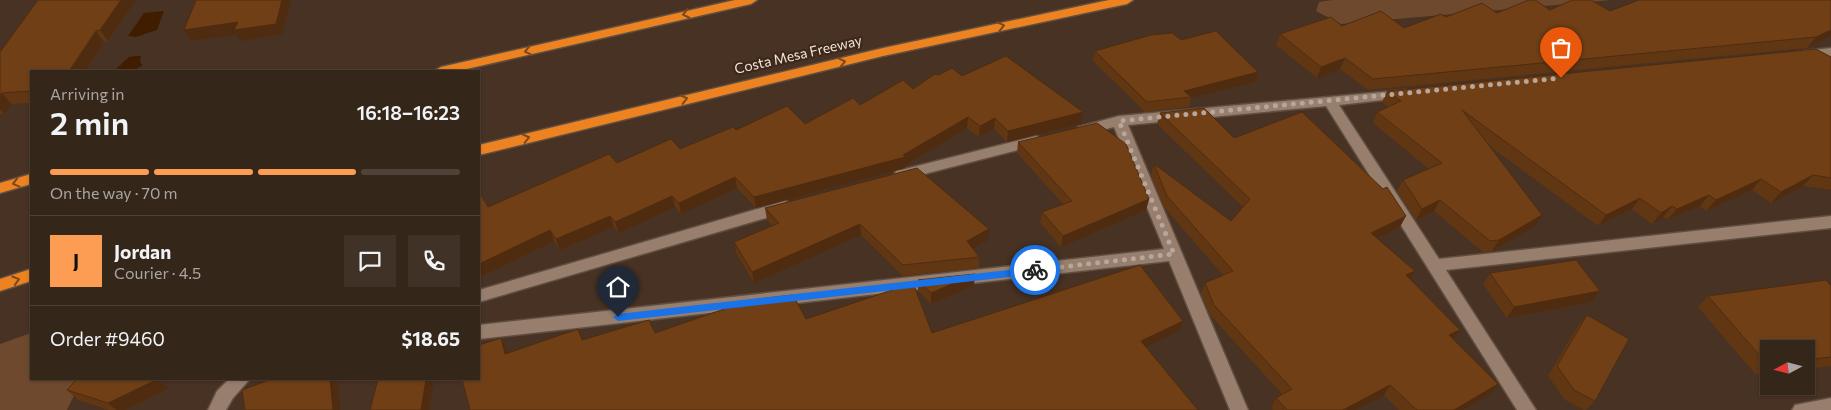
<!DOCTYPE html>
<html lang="en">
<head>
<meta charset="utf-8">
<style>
  :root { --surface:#35261a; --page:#403227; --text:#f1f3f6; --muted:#aaa5a2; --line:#4f4339; --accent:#fc9d53 }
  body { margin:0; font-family:Commissioner,sans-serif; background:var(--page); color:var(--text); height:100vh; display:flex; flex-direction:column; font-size:19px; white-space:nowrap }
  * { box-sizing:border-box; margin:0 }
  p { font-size:16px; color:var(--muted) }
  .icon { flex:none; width:28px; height:28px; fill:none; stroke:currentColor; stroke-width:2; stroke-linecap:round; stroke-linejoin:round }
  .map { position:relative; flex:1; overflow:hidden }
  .details { position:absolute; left:30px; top:70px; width:450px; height:310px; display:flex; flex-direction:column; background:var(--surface); border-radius:0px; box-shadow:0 1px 4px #0004,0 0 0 1px var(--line) }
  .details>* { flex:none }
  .needle { width:32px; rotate:263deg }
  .controls { position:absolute; left:1760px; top:340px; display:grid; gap:10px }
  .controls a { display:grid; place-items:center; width:55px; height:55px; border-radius:0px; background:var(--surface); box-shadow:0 1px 4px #0004,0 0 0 1px var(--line); font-size:25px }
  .pin { position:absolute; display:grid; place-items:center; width:42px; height:42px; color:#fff; margin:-51px -21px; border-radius:50% 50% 50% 0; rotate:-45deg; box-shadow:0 0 5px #0007 }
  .pin .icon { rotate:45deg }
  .courier { position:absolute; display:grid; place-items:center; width:50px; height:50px; margin:-25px; border:4px solid #1a73e8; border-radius:50%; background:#fff; color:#222; box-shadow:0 1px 6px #0007 }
  .headline em { font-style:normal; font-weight:600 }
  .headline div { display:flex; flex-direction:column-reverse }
  .headline { display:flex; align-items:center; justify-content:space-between; height:85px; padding:0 20px }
  h1 { font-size:32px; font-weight:600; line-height:38px }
  .bar { display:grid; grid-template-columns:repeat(4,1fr); gap:8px 5px; align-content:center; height:60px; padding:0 20px }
  .bar i { height:6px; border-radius:4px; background:var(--line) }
  .bar .current { background:var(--accent) }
  .bar p { grid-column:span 4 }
  .line { display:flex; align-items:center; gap:12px; padding:0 20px; border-top:1px solid var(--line) }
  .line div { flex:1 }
  .round { display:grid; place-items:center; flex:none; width:52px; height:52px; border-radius:0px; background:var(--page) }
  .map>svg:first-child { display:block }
</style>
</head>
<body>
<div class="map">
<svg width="1831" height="410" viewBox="0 0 1831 410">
  <rect width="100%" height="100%" fill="#473223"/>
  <g fill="#6e492d">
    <polygon points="1332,0 1612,0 1341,24 1316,11 1319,2"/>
    <polygon points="31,333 31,379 82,379 67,410 0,410 0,344"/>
  </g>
  <g fill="#411d00">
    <polygon points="164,11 157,30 136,37 128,36 144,13"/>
    <polygon points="136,56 141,56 140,62 143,65 133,71 114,71 129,57"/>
  </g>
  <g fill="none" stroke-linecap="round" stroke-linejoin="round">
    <g stroke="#604f41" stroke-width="3">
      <g id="lane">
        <polygon points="1831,48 1831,56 1803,59 1797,55 1803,51"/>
        <polygon points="1405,90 1410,91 1412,94 1410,97 1339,105 1439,259 1831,216 1831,228 1446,270 1536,410 1517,410 1326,106 1128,125 1248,410 1230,410 1169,261 479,339 479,325 1164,249 1114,127 1083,135 1076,130 1078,127 1119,116"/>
        <polygon points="1036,136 1041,138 1043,141 1041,144 901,180 896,179 894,175 896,171 901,170"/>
        <polygon points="785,201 790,203 793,207 790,211 479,302 479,290"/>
        <polygon points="229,379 250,379 233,398 226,410 208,410 217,391"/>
        <polygon points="1831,398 1831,410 1792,410 1795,405"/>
      </g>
    </g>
    <g stroke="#604f41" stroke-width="3">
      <g id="highway">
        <polygon points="735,0 757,0 751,4 458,71 434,71 441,67"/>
        <polygon points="1109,0 1133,0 1127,4 883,56 479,155 479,145 883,48"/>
        <polygon points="31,174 31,184 0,193 0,183"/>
        <polygon points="31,269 31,281 0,291 0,279"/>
      </g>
    </g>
    <use href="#lane" fill="#977e6d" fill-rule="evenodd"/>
    <use href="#highway" fill="#ed8220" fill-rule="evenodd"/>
  </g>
  <g fill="#613613">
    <polygon points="136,0 108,41 104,42 85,71 31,71 31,103 11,104 4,114 0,114 0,52"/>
    <polygon points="1550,10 1610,11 1831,36 1807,48 1368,90 1340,69 1317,78 1276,45 1280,34 1342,26 1404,28 1446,17"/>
    <polygon points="1181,40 1258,72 1255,82 1191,98 1189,107 1145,112 1093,61 1095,51"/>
    <polygon points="1831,57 1831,190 1803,186 1771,203 1752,190 1706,211 1700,206 1668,219 1663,217 1652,224 1632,209 1598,226 1488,145 1535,226 1492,251 1483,252 1434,211 1416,220 1397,191 1403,180 1429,169 1373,123 1377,112 1389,107 1382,102 1387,91"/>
    <polygon points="939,75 962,76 1083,112 1081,124 1007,142 994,129 979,137 967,128 905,165 905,168 756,208 737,188 681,214 675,207 619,233 614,227 560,250 554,241 482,276 479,271 479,192 488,207 617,163 680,149 736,130 805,124 860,105 913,89"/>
    <polygon points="1160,113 1234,138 1400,227 1378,238 1410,279 1453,340 1490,394 1463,410 1399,410 1384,395 1356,410 1273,410 1271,408 1276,398 1282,394 1210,315 1201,294 1205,283 1223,275 1164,207 1151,175 1154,164 1231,221 1243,207 1157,124"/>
    <polygon points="1018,142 1149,199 1146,210 1061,247 1040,223 1042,212 1063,204 1017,153"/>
    <polygon points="765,208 988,240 973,248 979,257 979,268 903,276 861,235 754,283 736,253 734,242 773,226 767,220"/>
    <polygon points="1490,273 1600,291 1591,302 1507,318 1483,284"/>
    <polygon points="918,280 974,285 931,304 918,291"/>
    <polygon points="1831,286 1831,366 1806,369 1806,349 1769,349 1769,373 1756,375 1698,307 1708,296"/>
    <polygon points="1587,315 1595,401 1586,410 1584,410 1565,400 1548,376 1578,326"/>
    <polygon points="168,389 126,410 109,410 78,400 67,390"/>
  </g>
  <g fill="#4f2c0f">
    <polygon points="121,0 136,0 108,41 100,30"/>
    <polygon points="282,0 291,0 282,34 240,41 236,34 191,41 184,30 238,22"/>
    <polygon points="1831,30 1831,36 1807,48 1816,37"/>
    <polygon points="96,31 104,42 85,71 69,71"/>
    <polygon points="1345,58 1340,69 1317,78 1321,67"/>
    <polygon points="1258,72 1255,82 1191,98 1191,97 1184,91"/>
    <polygon points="2,93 11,104 4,114 0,109 0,95"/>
    <polygon points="1083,112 1081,124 1007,142 1008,131"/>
    <polygon points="968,117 967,128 905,165 905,168 756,208 754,197 903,155"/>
    <polygon points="995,118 994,129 979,137 980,126"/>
    <polygon points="1813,175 1803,186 1771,203 1781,192"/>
    <polygon points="735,177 737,188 681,214 679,203"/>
    <polygon points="1761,179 1752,190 1706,211 1716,200"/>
    <polygon points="1709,195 1700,206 1668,219 1677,209"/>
    <polygon points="672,196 675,207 619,233 615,222"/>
    <polygon points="1640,198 1632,209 1598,226 1606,215"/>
    <polygon points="1149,199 1146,210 1061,247 1063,236"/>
    <polygon points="1440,200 1434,211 1416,220 1422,209"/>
    <polygon points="1672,206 1663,217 1652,224 1661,213"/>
    <polygon points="1542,215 1535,226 1492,251 1499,240"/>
    <polygon points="610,216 614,227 560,250 556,239"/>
    <polygon points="1406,216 1400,227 1366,244 1371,233"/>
    <polygon points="860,224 861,235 754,283 752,272"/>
    <polygon points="989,229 988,240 966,252 967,241"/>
    <polygon points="550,230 554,241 482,276 479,269 479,264"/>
    <polygon points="1415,271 1408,282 1406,275"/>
    <polygon points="975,274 974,285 931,304 931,293"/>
    <polygon points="1600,291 1591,302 1507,318 1514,307"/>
    <polygon points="1183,321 1179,331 1138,351 1141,341"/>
    <polygon points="1460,330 1453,340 1449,335"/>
    <polygon points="501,338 506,348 511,364 505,354"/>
    <polygon points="158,379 168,389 126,410 116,410 108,403"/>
    <polygon points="330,379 337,379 340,410 333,410"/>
    <polygon points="426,379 434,379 429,410 421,410"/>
    <polygon points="1498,384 1490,394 1463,410 1454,410"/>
    <polygon points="1390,385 1384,395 1356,410 1343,410"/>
  </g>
  <g fill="#713f16" stroke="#4f2c0f">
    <polygon points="38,0 121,0 100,30 96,31 69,71 31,71 31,91 2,93 0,95 0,52"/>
    <polygon points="196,0 282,0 276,24 234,30 238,22 184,30"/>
    <polygon points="1529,0 1535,0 1550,10 1572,0 1591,0 1610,11 1639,0 1831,0 1831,30 1816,37 1373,79 1345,58 1321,67 1280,34 1331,17 1342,26 1381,11 1404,28 1441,14 1446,17 1482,3 1497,13"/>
    <polygon points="1216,31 1258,72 1184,91 1191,97 1147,102 1095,51 1151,35 1172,33 1181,40"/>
    <polygon points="1816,49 1831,57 1831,178 1813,175 1781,192 1761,179 1716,200 1709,195 1677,209 1672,206 1661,213 1640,198 1606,215 1462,110 1542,215 1499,240 1490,241 1440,200 1422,209 1403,180 1442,163 1377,112 1401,101 1387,91"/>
    <polygon points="1006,56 1083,112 1008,131 995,118 980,126 968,117 903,155 905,157 754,197 735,177 679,203 672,196 615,222 610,216 556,239 550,230 479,264 479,192 488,207 609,154 617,163 671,139 680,149 733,127 736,130 787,106 805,124 853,98 860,105 903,80 913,89 935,74 939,75 952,68 962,76"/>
    <polygon points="1204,108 1234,138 1302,112 1383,189 1387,187 1406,216 1371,233 1415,271 1406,275 1460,330 1449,335 1498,384 1454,410 1417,410 1390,385 1343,410 1287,410 1276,398 1292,389 1214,305 1205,283 1233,271 1167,196 1154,164 1231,221 1250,199 1160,113"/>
    <polygon points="1097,123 1126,144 1149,199 1063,236 1042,212 1072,201 1018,142"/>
    <polygon points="917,168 989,229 967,241 979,257 903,265 860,224 752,272 734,242 779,223 765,208"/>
    <polygon points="1576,260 1600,291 1514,307 1490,273"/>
    <polygon points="1140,265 1183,321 1141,341 1198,410 470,410 462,379 479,379 479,345 501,338 505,354 578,329 582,340 649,320 655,333 750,300 793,295 806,319 913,283 932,333"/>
    <polygon points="975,274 931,293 918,280"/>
    <polygon points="1826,280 1831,286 1831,357 1806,360 1806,349 1769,349 1769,364 1767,364 1708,296"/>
    <polygon points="1587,315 1629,339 1595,401 1574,390 1557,366"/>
    <polygon points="77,379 158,379 108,403 67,390"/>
    <polygon points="272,379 330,379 333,410 245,410 242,390"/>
    <polygon points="378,379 426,379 421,410 370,410"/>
  </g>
  <defs><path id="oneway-chevron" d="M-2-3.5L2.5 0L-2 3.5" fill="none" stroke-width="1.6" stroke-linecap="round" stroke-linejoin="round" transform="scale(1.25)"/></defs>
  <g stroke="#7b481b">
    <use href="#oneway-chevron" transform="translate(686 14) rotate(168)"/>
    <use href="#oneway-chevron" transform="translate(1001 26) rotate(-13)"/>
    <use href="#oneway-chevron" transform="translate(528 51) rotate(167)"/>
    <use href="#oneway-chevron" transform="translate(842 62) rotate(-13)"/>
    <use href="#oneway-chevron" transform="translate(684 99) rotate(-14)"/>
    <use href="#oneway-chevron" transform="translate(526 138) rotate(-14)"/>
    <use href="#oneway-chevron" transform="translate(16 183) rotate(165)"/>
    <use href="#oneway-chevron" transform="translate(16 280) rotate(-17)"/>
  </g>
  <polygon fill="#1a73e8" points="1035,267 1039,270 1035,274 618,321 613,317 618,314"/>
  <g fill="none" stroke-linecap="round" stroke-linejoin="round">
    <polyline stroke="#b7a69b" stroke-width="5" stroke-dasharray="0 9" points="1035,270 1174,254 1119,121 1561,78"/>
  </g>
  <g text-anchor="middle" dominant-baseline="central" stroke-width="4.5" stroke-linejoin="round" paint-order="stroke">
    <g font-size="14" fill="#f3e5db" stroke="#3d2819">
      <text transform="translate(798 54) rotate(-13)">Costa Mesa Freeway</text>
    </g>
  </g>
</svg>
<div class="controls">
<a><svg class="needle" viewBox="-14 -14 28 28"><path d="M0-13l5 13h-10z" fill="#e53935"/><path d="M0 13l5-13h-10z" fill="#aaa5a2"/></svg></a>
</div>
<div class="pin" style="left:1561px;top:78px;background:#ea580c"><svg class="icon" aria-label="bag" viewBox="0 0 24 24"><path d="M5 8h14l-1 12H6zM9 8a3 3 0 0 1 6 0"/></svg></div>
<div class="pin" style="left:618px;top:317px;background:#1f2937"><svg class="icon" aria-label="home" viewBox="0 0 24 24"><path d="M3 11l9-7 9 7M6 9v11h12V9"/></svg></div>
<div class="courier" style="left:1035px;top:270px"><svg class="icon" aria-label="bike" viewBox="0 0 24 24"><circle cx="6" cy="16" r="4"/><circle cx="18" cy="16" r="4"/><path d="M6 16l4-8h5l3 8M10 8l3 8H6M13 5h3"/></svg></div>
<section class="details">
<div class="headline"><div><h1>2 min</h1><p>Arriving in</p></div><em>16:18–16:23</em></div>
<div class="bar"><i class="current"></i><i class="current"></i><i class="current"></i><i></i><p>On the way · 70 m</p></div>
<div class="line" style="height:90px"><b class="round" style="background:var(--accent);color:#111">J</b><div><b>Jordan</b><p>Courier · 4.5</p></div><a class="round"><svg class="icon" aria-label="chat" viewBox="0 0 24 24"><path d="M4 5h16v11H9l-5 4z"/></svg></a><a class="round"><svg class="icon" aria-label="phone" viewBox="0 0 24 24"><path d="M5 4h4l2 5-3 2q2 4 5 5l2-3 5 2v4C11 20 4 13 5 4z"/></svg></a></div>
<div class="line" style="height:65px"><div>Order #9460</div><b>$18.65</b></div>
</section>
</div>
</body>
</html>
